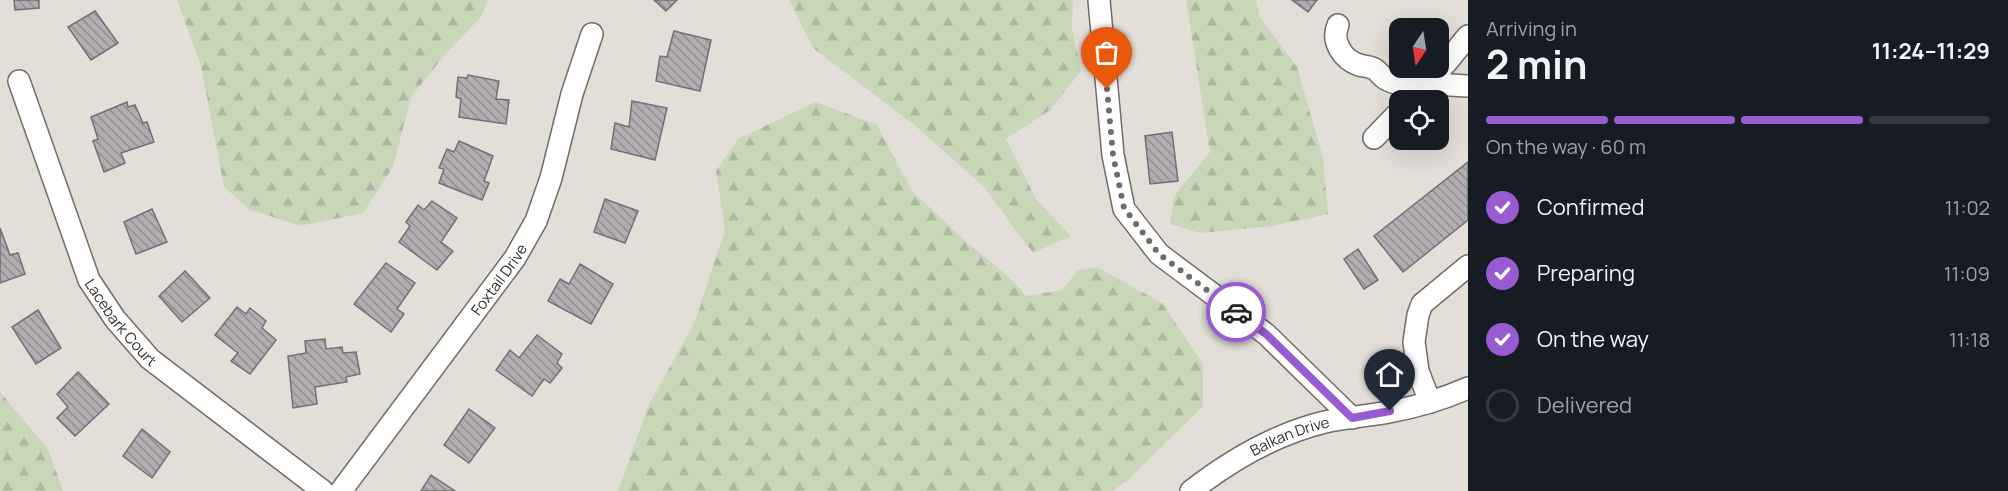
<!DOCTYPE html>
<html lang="en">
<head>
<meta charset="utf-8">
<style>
  :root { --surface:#171b24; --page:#20242c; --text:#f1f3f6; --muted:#9ea1a6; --line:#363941; --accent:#995bd1 }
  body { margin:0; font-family:Manrope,sans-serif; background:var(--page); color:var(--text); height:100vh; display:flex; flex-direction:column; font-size:22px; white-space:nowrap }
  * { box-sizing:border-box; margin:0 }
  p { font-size:20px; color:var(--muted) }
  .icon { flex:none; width:33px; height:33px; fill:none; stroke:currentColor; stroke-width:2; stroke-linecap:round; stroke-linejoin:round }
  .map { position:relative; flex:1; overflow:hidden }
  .drawer { display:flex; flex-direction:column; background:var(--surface); width:540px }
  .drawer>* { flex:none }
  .needle { width:39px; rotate:192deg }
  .controls { position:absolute; left:1389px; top:18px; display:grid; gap:12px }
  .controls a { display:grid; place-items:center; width:60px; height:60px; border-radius:12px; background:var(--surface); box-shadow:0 6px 24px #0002; font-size:30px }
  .pin { position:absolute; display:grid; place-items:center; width:51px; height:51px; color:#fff; margin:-62px -26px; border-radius:50% 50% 50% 0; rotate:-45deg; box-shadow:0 0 6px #0007 }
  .pin .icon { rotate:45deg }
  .courier { position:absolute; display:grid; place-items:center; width:60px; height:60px; margin:-30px; border:4px solid #995bd1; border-radius:50%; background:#fff; color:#222; box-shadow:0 2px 8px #0007 }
  .summary em { font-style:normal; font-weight:700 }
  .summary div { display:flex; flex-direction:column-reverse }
  .summary { display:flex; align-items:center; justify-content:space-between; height:102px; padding:0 18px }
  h1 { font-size:39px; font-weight:700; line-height:45px }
  .bar { display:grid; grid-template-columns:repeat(4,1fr); gap:9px 6px; align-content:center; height:72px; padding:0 18px }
  .bar i { height:8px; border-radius:4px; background:var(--line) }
  .bar .current { background:var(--accent) }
  .bar p { grid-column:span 4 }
  ol { padding:0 18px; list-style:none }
  li { display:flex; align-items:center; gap:18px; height:66px }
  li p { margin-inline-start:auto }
  li .icon { padding:6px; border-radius:50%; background:var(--accent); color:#fff; stroke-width:4 }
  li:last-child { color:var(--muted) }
  li i { width:33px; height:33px; border:3px solid var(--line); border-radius:50% }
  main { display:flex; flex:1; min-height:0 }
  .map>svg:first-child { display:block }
</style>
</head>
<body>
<main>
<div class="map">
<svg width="1468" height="491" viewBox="0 0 1468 491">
  <defs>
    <pattern id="forest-firs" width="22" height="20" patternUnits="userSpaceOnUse" patternTransform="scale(1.5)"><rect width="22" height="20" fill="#c9d7b9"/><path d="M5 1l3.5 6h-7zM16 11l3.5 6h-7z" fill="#adb99f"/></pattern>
    <pattern id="building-back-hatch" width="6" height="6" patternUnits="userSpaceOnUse" patternTransform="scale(1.5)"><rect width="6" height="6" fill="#b3adb2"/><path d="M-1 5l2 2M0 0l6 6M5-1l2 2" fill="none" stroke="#928d91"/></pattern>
  </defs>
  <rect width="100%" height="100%" fill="#e3ded8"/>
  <g fill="url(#forest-firs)">
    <polygon points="177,0 488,0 481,17 443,57 411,97 393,167 363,213 300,226 249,209 224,187 201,66"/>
    <polygon points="789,0 1073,0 1072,28 1081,71 1050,110 1006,139 1036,199 1071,236 1033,253 984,187 912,123 813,48"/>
    <polygon points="1186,0 1256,0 1259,16 1297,67 1323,158 1328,214 1272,226 1200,233 1170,224 1174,196 1210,152"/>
    <polygon points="816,102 877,125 912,191 970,245 1009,277 1026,296 1062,290 1078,270 1097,267 1162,303 1203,364 1203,406 1128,480 1112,491 618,491 649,404 695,322 725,230 716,171 738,139"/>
    <polygon points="0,392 48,449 63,491 0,491"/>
  </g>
  <g fill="url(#building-back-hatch)" stroke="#746f74" stroke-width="1.5">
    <polygon points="14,0 39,0 39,8 15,10"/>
    <polygon points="654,0 677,0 666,11"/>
    <polygon points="1292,0 1317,0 1308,12"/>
    <polygon points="95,11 118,43 91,60 68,27"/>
    <polygon points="674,31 711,40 700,91 656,81 660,56 667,57"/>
    <polygon points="468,75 499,81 496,99 509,100 506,124 459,117 461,99 456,97 458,77 467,78"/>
    <polygon points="632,101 667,108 655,160 611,149 615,123 629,127"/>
    <polygon points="127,102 128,107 135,105 143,123 147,122 154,142 121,153 125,163 104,172 93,141 98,139 91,117"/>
    <polygon points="1172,132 1178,181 1150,184 1145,136"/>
    <polygon points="459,141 493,156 484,181 489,183 482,200 439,183 444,169 439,168 447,149 454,152"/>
    <polygon points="1468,162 1468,220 1403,272 1374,236"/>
    <polygon points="605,199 638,211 625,243 594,232"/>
    <polygon points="432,201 457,218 441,242 453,251 437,270 399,242 410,226 406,222 418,205 424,210"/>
    <polygon points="152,209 167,242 136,254 124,222"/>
    <polygon points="0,228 10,255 18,253 25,274 0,283"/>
    <polygon points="1358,249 1378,280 1364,289 1344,259"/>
    <polygon points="386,263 415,283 397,309 404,314 391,332 354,304"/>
    <polygon points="580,264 613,284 591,324 548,301 560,279 569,284"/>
    <polygon points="185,271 210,298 182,322 159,296"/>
    <polygon points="237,307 246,314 250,308 266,321 262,328 276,340 250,374 231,361 238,353 215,335"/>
    <polygon points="38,310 61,348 36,364 12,327"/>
    <polygon points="537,335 562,354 557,363 562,368 550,383 544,379 532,396 496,370 510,350 519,358"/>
    <polygon points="325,339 326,349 342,347 343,353 356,352 360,374 346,377 347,382 315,387 317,404 293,408 288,356 306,353 305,341"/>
    <polygon points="78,372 109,404 75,436 57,418 68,407 57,394"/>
    <polygon points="469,409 495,428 469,463 444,445"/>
    <polygon points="142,429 170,452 152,478 123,456"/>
    <polygon points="431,475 455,491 421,491"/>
  </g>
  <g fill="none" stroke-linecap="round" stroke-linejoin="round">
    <g stroke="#726c68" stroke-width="24">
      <g id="minor">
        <polyline points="1099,0 1113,155 1124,209 1159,254 1266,334 1352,418"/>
        <path d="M1338,25C1331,41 1342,59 1359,65C1363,66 1368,66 1372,68C1377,69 1379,74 1383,77C1390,83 1404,86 1414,84C1438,80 1453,53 1468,36"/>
        <path id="s1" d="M19,81L89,280L115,319L150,359L323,491"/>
        <polyline points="1409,100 1431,78 1450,85 1468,86"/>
        <polyline points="1374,138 1400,111"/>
        <polyline points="1430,402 1418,371 1414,342 1418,315 1422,304 1468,266"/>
        <path id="s2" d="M341,491L515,258L536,221L551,178L572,94L592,34"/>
        <path id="s3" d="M1191,491C1231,460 1275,434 1325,422C1346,417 1368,416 1389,412C1416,407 1443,399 1468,388"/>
      </g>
    </g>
    <use href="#minor" stroke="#fff" stroke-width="21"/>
  </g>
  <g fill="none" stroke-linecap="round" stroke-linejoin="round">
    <polyline stroke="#706c69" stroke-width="6" stroke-dasharray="0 10.8" points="1107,89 1113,155 1124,208 1159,254 1236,312"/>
    <polyline stroke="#995bd1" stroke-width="8" points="1236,312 1266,334 1352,418 1390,411"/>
  </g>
  <g text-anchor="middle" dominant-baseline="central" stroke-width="4.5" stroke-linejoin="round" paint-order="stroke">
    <g font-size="15" fill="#322f2d" stroke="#f1ebe6">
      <text stroke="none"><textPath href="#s2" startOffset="264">Foxtail Drive</textPath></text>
      <text stroke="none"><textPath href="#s1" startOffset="264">Lacebark Court</textPath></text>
      <text stroke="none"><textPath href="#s3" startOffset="114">Balkan Drive</textPath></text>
    </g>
  </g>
</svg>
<div class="controls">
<a><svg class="needle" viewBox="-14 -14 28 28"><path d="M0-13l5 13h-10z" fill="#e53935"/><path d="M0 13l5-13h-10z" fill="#9ea1a6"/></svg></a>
<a><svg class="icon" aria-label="locate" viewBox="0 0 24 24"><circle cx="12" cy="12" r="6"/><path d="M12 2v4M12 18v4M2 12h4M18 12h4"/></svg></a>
</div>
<div class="pin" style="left:1107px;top:89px;background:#ea580c"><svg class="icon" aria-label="bag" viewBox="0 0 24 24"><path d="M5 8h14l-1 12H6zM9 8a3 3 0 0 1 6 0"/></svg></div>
<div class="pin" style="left:1390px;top:411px;background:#1f2937"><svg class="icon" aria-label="home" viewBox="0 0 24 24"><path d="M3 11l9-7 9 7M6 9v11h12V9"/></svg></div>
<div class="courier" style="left:1236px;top:312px"><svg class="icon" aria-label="car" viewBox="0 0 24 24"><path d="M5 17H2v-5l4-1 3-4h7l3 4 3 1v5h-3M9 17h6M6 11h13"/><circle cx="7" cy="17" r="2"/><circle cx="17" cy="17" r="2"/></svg></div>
</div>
<section class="drawer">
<div class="summary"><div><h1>2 min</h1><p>Arriving in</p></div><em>11:24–11:29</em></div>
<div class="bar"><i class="current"></i><i class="current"></i><i class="current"></i><i></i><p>On the way · 60 m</p></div>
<ol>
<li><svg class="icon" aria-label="check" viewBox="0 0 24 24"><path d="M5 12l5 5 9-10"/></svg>Confirmed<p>11:02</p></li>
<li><svg class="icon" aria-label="check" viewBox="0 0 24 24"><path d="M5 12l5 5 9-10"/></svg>Preparing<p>11:09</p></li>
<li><svg class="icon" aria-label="check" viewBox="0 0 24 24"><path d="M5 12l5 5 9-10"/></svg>On the way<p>11:18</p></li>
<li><i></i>Delivered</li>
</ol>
</section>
</main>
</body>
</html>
